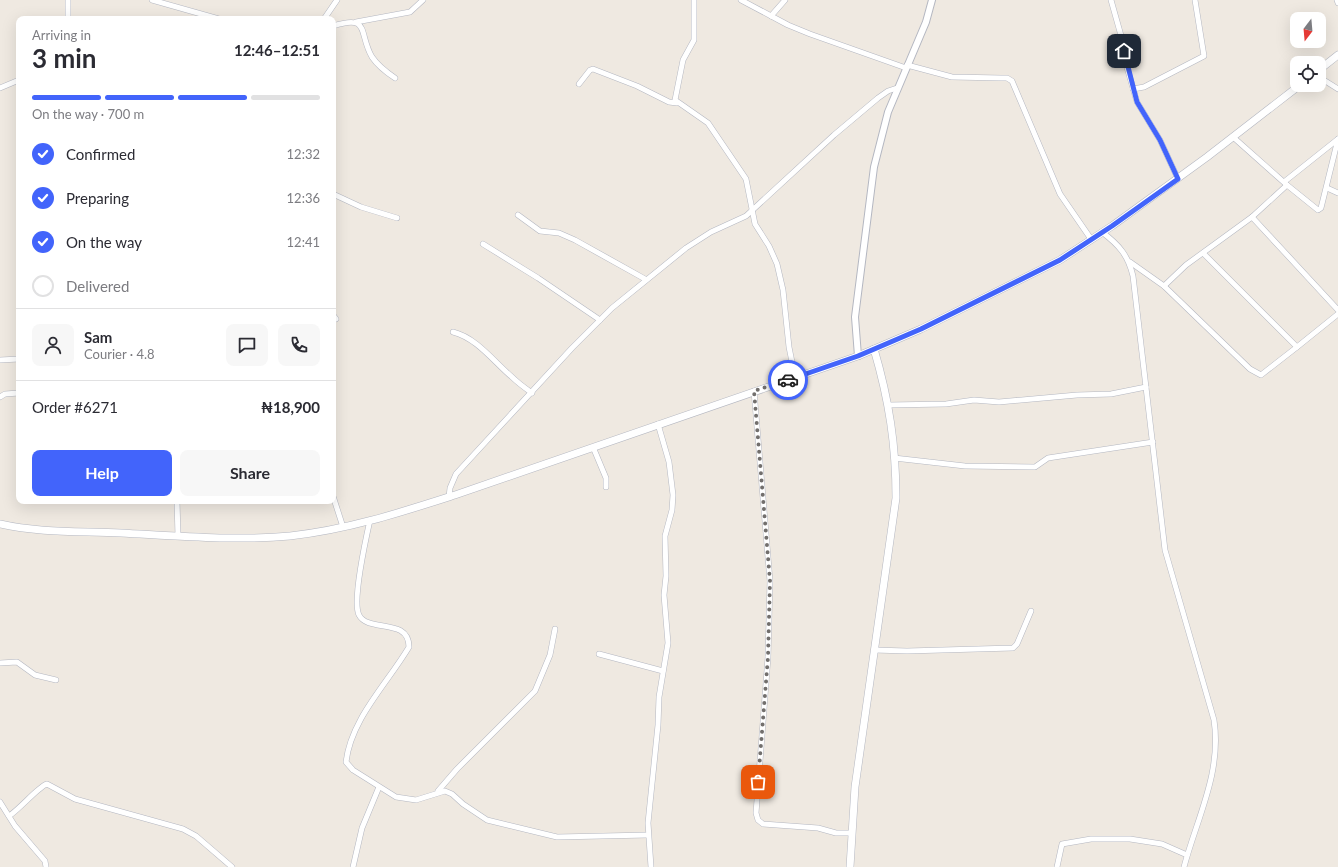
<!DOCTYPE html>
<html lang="en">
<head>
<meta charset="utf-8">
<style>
  :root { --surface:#fff; --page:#f7f7f7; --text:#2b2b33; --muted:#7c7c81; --line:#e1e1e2; --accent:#4264fb }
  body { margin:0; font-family:Lato,sans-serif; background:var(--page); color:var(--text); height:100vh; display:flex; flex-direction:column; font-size:15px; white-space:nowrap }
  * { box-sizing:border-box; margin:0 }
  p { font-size:13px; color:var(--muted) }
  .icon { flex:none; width:22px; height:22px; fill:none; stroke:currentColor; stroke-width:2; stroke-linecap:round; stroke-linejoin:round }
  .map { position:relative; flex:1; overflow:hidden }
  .side { position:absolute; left:16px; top:16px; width:320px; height:488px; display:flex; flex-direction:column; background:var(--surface); border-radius:8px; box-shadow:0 4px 16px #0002 }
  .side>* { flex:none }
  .needle { width:26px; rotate:196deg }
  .tools { position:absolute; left:1290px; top:12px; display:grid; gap:8px }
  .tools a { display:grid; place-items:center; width:36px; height:36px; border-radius:8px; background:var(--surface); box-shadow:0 4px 16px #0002; font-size:20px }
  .pin { position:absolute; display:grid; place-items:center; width:34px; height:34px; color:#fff; margin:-17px; border-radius:8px; box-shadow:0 2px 6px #0006 }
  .courier { position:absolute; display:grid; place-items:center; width:40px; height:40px; margin:-20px; border:3px solid #4264fb; border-radius:50%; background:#fff; color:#222; box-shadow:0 1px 5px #0007 }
  .head em { font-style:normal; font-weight:700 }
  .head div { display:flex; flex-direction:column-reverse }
  .head { display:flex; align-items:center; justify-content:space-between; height:68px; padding:0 16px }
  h1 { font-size:26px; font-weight:700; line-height:30px }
  .bar { display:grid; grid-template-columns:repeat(4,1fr); gap:6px 4px; align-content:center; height:48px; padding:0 16px }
  .bar i { height:5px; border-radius:3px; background:var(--line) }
  .bar .active { background:var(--accent) }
  .bar p { grid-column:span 4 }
  .line { display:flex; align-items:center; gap:10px; padding:0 16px; border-top:1px solid var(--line) }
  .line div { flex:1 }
  .round { display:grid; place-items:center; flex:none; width:42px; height:42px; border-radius:8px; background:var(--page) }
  ol { padding:0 16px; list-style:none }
  li { display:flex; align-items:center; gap:12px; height:44px }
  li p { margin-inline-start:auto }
  li .icon { padding:4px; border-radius:50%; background:var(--accent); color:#fff; stroke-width:4 }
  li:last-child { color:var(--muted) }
  li i { width:22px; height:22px; border:2px solid var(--line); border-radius:50% }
  .button { display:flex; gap:8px; margin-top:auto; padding:8px 16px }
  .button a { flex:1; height:46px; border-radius:8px; background:var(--accent); color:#fff; font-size:16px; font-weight:700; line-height:46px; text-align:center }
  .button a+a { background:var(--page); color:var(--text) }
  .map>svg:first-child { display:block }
</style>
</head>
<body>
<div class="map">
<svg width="1338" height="867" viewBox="0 0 1338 867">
  <rect width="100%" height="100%" fill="#efe9e1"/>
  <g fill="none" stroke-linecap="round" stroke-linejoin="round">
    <g stroke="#b4b7c1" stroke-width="6">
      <g id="minor">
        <polyline points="152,0 219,19"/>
        <polyline points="694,0 694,40 683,60 675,100 708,123 746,179 755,224 769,246 777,264 783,290 789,347 795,377"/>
        <polyline points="741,0 788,25 810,34 906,68"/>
        <polyline points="1111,0 1122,39 1126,64 1137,102 1160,140 1178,179"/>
        <polyline points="1337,0 1338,3"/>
        <polyline points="771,16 785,0"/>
        <polyline points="68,19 68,0"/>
        <polyline points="324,19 337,0"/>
        <polyline points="356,22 410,12 423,0"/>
        <path d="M333,26C371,14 358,33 372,57C378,66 386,72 395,78"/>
        <polyline points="907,65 952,77 1001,78 1007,78 1012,81 1060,194 1091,239"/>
        <polyline points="1319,77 1338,89"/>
        <polyline points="579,84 590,70 593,69 637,86 669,102 677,103"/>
        <polyline points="0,88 19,80"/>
        <polyline points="1133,89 1144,87 1204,56 1195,0"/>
        <polyline points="1233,137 1287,185 1318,210 1321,208 1338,139"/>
        <polyline points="1284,182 1338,139"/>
        <polyline points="1327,188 1338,193"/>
        <polyline points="333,194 361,207 397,218"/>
        <polyline points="518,215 540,231 559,233 575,240 645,279"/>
        <polyline points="1252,217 1338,310"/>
        <path d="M1102,232C1119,245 1128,255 1133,276L1165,550L1214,720C1222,772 1197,818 1184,867"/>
        <polyline points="483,244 538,278 600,320"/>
        <polyline points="1203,253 1297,347 1338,314"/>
        <polyline points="1130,262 1164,286 1250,369 1261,375 1297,347"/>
        <polyline points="1164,286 1186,265 1252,217 1287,185"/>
        <polyline points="333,315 336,319"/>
        <path d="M453,332C477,338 494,362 512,377C518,383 525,388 532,393"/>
        <polyline points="0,360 19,359"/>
        <polyline points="754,391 770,581 768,657 756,813 758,820 763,824 818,828 836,833 852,833"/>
        <polyline points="0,397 5,394 19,393"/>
        <polyline points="889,405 946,404 974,400 999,402 1077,395 1111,394 1146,387"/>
        <polyline points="593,447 606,478 606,487"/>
        <polyline points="894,458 965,466 1035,467 1048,458 1153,442"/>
        <polyline points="333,496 343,527"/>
        <polyline points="449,497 450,488 456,474 572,348 612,308 686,248 711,232 746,216 834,135 878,98 888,91 897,88"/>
        <polyline points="177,501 178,536"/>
        <path d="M370,520C366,538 352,601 359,615C368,633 409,617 409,647C387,684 351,719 346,762L353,770L396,797L416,800L445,791L452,794L463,804L487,820L557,837L648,835"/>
        <polyline points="874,650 907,651 1013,648 1017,644 1031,611"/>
        <polyline points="599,654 663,671"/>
        <polyline points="0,663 17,662 35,675 56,680"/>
        <polyline points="438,791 457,769 535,691 550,655 555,629"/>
        <polyline points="0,802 15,826 45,861 46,867"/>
        <path d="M9,816C20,809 39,786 47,784L75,799L183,829L196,836L232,867"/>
        <polyline points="353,867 362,828 379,787"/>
        <polyline points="651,867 648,823 658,725 659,697 668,643 664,595 666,576 665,536 672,510 673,495 669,462 658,424"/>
        <polyline points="1057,867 1062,844 1091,839 1130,839 1162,844 1187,855"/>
      </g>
    </g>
    <g stroke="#b4b7c1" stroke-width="8">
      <polyline id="tertiary" points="858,356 855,317 874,167 888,112 926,22 932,0"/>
    </g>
    <g stroke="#b4b7c1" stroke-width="8">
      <g id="secondary">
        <polyline points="1319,70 1338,55"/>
        <path d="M0,524C39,533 81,531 121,533C177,536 234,541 290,536C347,530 402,512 455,495L858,356L921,329L1060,260L1112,226L1207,157L1300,85"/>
        <path d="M850,867L855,787L896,498C896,445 889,400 874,349"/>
      </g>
    </g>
    <use href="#minor" stroke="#fff" stroke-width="5"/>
    <use href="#tertiary" stroke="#fff" stroke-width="6"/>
    <use href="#secondary" stroke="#fff" stroke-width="7"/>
  </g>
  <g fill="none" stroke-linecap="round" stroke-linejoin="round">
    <polyline stroke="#726f6d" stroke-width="4" stroke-dasharray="0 7.2" points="758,782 768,657 770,581 754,391 788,380"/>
    <polyline stroke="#4264fb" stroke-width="5" points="788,380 858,356 921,329 1060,260 1112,226 1178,179 1160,140 1137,102 1124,51"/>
  </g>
</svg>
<div class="tools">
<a><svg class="needle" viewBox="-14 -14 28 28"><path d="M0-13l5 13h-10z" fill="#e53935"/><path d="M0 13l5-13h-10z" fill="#7c7c81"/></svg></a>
<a><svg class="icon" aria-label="locate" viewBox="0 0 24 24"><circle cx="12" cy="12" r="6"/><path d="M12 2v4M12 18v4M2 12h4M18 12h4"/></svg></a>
</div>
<div class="pin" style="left:758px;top:782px;background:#ea580c"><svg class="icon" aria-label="bag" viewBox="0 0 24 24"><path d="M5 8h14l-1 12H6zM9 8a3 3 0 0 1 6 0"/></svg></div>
<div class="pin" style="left:1124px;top:51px;background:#1f2937"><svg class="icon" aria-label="home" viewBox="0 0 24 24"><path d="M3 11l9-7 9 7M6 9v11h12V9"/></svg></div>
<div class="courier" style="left:788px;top:380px"><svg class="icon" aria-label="car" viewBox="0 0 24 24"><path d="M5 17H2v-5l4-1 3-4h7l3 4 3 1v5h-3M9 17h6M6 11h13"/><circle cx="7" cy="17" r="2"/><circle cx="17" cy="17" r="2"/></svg></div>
<section class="side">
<div class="head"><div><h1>3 min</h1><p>Arriving in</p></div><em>12:46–12:51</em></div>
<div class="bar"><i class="active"></i><i class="active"></i><i class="active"></i><i></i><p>On the way · 700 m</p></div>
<ol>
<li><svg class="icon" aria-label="check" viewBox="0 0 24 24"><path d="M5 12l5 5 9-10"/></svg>Confirmed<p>12:32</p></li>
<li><svg class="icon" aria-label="check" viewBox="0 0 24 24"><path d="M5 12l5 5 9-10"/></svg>Preparing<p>12:36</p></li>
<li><svg class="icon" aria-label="check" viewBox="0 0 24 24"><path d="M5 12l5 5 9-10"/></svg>On the way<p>12:41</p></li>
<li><i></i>Delivered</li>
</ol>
<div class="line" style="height:72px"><a class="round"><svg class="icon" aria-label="person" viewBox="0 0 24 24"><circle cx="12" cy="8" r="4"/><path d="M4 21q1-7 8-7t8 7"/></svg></a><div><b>Sam</b><p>Courier · 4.8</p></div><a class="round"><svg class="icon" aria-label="chat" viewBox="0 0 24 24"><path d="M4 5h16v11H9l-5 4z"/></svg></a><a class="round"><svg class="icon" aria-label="phone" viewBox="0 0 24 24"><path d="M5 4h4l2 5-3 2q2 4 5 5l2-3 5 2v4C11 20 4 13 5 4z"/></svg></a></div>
<div class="line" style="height:52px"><div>Order #6271</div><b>₦18,900</b></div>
<div class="button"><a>Help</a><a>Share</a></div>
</section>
</div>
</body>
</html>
